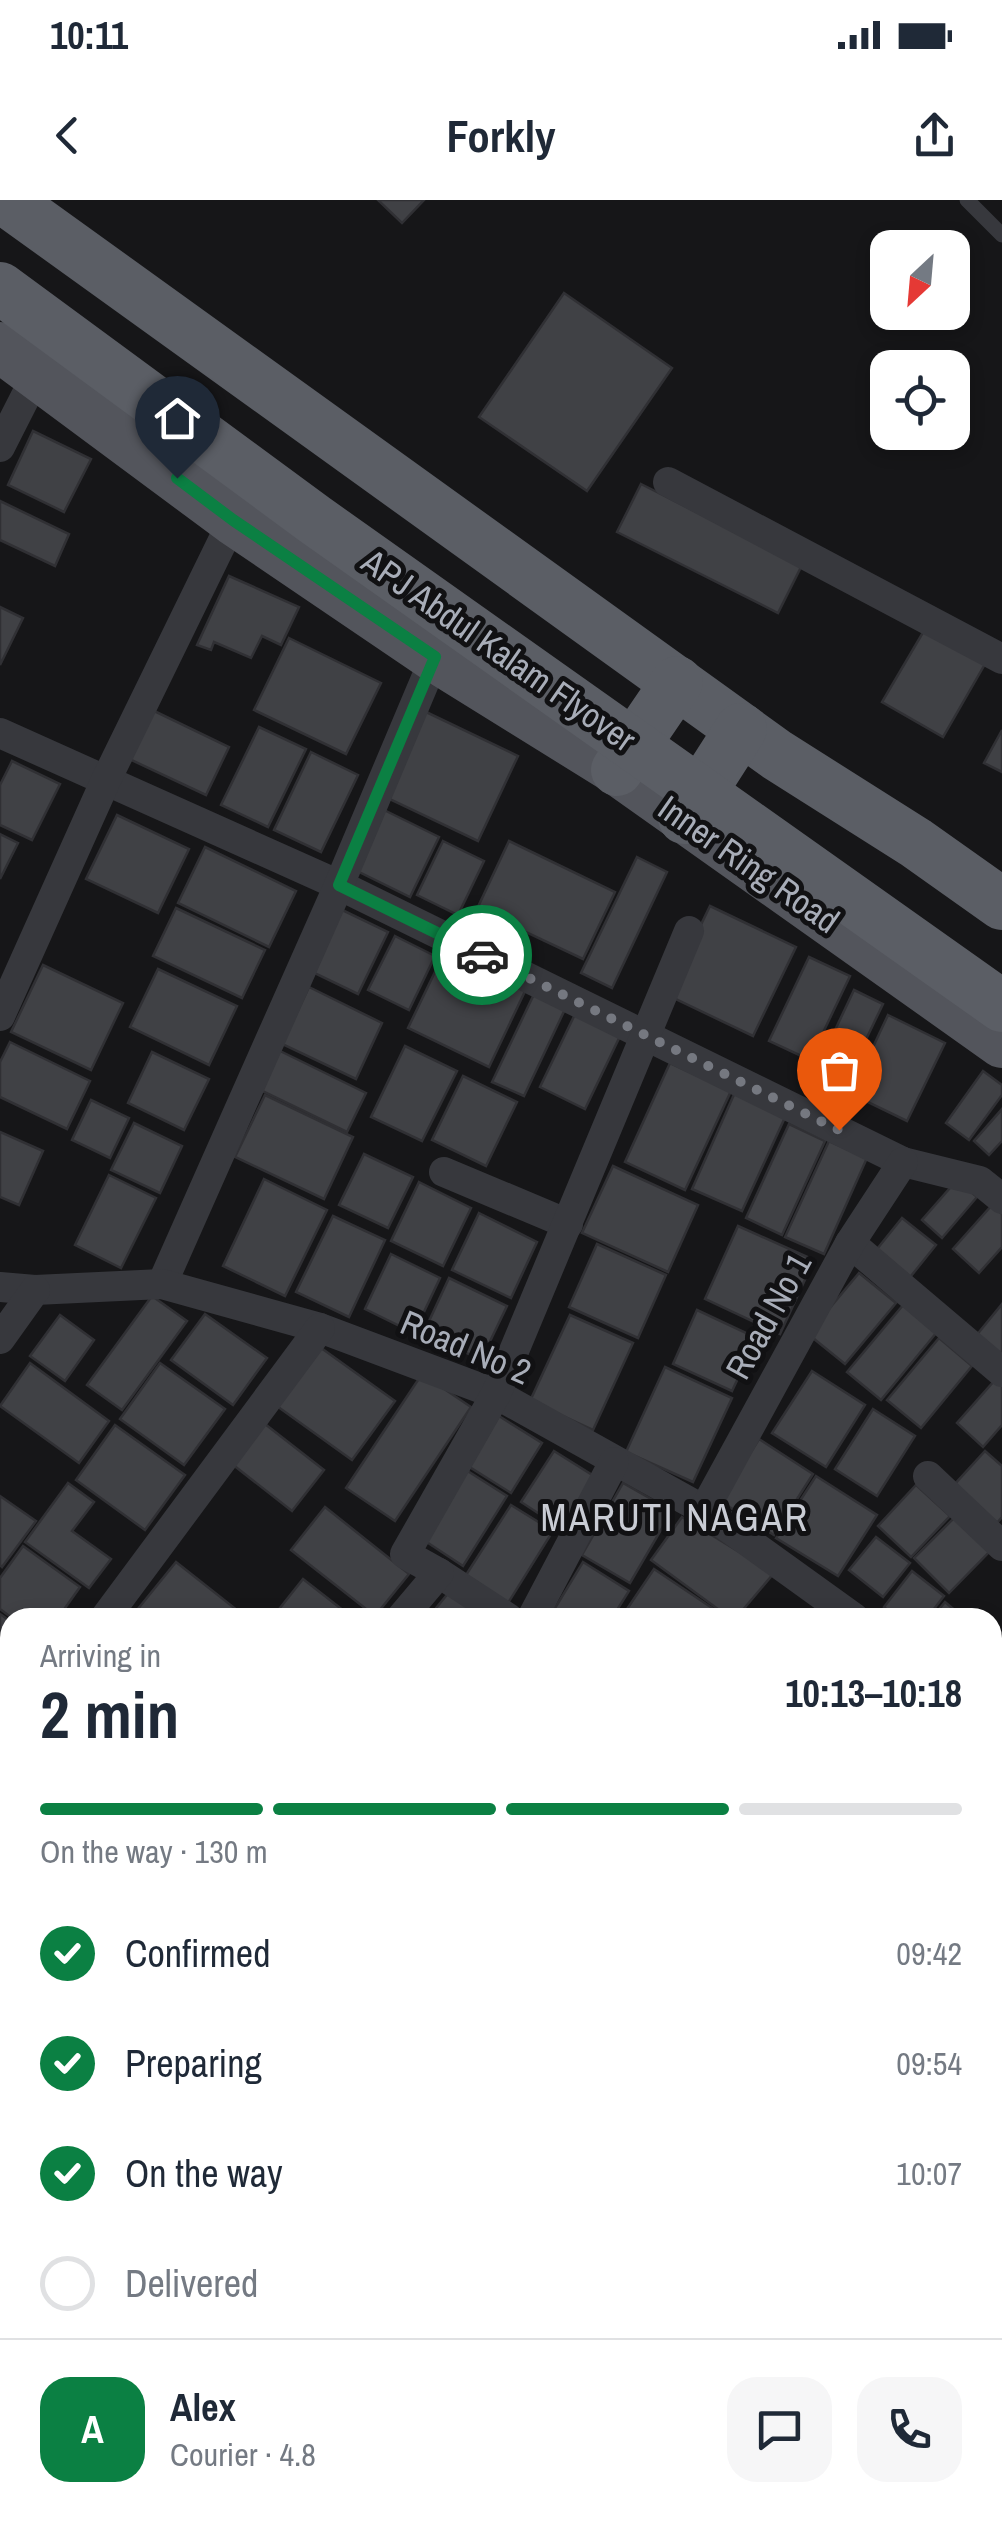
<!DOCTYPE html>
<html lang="en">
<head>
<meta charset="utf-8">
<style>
  :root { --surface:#fff; --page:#f6f6f7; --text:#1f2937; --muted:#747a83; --line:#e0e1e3; --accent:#0b8043 }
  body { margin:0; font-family:"Archivo Narrow",sans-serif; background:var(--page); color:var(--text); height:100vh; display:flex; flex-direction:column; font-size:38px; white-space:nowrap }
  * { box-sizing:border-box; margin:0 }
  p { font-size:32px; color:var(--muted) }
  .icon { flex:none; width:55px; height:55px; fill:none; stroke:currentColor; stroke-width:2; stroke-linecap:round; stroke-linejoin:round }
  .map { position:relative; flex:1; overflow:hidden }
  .drawer { position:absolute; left:0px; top:1408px; width:1002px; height:932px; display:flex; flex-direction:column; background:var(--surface); border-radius:30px 30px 0 0; box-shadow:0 5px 15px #0003 }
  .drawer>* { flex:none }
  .needle { width:65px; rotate:206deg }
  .controls { position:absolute; left:870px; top:30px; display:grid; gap:20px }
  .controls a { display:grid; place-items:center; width:100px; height:100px; border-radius:20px; background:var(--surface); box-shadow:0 5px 15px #0003; font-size:50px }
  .pin { position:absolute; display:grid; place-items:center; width:85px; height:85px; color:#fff; margin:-102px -42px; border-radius:50% 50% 50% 0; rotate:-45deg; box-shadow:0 0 10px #0007 }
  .pin .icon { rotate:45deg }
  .courier { position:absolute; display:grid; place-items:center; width:100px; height:100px; margin:-50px; border:8px solid #0b8043; border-radius:50%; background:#fff; color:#222; box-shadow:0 2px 12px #0007 }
  .headline em { font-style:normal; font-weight:700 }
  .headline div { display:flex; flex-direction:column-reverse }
  .headline { display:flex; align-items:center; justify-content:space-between; height:170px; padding:0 40px }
  h1 { font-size:65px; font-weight:700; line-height:75px }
  .bar { display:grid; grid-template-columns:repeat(4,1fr); gap:15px 10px; align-content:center; height:120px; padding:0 40px }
  .bar i { height:12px; border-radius:8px; background:var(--line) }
  .bar .active { background:var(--accent) }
  .bar p { grid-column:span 4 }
  .line { display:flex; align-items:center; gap:25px; padding:0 40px; border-top:2px solid var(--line) }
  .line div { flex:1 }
  .round { display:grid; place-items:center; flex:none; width:105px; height:105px; border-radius:30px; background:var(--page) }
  ol { padding:0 40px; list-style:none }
  li { display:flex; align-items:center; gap:30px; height:110px }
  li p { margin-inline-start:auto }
  li .icon { padding:10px; border-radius:50%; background:var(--accent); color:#fff; stroke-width:4 }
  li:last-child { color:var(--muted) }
  li i { width:55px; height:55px; border:5px solid var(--line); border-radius:50% }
  .status { display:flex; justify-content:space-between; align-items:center; height:70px; padding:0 50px; background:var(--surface); direction:ltr }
  .status svg { height:28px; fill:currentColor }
  header { display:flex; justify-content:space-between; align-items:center; height:130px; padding:0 40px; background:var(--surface); font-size:45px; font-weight:700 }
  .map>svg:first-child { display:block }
</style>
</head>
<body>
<div class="status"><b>10:11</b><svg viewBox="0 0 49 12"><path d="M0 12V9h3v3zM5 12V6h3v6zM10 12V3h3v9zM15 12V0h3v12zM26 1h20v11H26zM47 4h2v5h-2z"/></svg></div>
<header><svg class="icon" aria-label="back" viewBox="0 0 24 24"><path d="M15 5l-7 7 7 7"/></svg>Forkly<svg class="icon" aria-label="share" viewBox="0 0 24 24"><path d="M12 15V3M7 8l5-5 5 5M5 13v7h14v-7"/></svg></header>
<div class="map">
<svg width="1002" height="2339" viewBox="0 0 1002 2339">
  <rect width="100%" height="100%" fill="#161618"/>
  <g fill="#404145" stroke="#303034" stroke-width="2.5">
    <polygon points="378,0 424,0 402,23"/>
    <polygon points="564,93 672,168 587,291 479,217"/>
    <polygon points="33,231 91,259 64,312 8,285"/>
    <polygon points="641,284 802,365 778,413 617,332"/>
    <polygon points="0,301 69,334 55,366 0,340"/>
    <polygon points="229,376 299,407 281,445 262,436 251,458 214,442 211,450 197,445"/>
    <polygon points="0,407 23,418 0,465"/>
    <polygon points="925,429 985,464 943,537 882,502"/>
    <polygon points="289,438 381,483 346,554 254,510"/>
    <polygon points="148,508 229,547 206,595 125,557"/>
    <polygon points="424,511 518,556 478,641 383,596"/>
    <polygon points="259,527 306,549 268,627 221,605"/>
    <polygon points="1002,530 1002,572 984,563"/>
    <polygon points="311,552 358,575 321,652 274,630"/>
    <polygon points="12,561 60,584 32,640 0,625 0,585"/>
    <polygon points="382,609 439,637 410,697 353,669"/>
    <polygon points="117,615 189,649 158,713 86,679"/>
    <polygon points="0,634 18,643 0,679"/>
    <polygon points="443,641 484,661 458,715 417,695"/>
    <polygon points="509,641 615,692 583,759 477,709"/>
    <polygon points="205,647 296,691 269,747 178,703"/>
    <polygon points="637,657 667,672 612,788 581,773"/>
    <polygon points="710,706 796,747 753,836 667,795"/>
    <polygon points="336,707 388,732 358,794 306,769"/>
    <polygon points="176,708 265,750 242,798 153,756"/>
    <polygon points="395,736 435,756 409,810 368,790"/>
    <polygon points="446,749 527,787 489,867 408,828"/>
    <polygon points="809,757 850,776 810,860 769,841"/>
    <polygon points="43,765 123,803 91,870 11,832"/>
    <polygon points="158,769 237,806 209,865 130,827"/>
    <polygon points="309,787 382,823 356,879 282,844"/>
    <polygon points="536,790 567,805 524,896 492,882"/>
    <polygon points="854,790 883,804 847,879 818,866"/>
    <polygon points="577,810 622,832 585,909 540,887"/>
    <polygon points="888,815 945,843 907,921 851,894"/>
    <polygon points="10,842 90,881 67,929 0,897 0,862"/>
    <polygon points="405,846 457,871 422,941 371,917"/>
    <polygon points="274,848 366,893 347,932 256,888"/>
    <polygon points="152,852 209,879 184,930 128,903"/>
    <polygon points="670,863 731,891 685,990 625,962"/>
    <polygon points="983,871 1002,885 1002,895 969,940 946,923"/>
    <polygon points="463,876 517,902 486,966 432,940"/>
    <polygon points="736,890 787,913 742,1011 692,989"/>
    <polygon points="265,895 353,937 324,999 235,957"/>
    <polygon points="91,900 129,918 110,958 72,940"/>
    <polygon points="1002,909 1002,941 989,955 974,941"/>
    <polygon points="134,923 182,946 160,993 111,970"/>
    <polygon points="789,924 825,941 782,1035 746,1018"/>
    <polygon points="0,932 43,951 19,1005 0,997"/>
    <polygon points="829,941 867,958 824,1054 785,1037"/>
    <polygon points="364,954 413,977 388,1028 339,1005"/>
    <polygon points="613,966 698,1005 668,1072 582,1033"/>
    <polygon points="109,975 156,998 121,1068 75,1045"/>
    <polygon points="264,979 327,1010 285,1096 223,1066"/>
    <polygon points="957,980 977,997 942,1038 922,1020"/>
    <polygon points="419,982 471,1008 443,1066 391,1041"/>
    <polygon points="992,1005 1002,1014 1002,1047 979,1073 953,1049"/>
    <polygon points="479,1013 537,1042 511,1098 452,1070"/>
    <polygon points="333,1016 385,1040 349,1117 296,1092"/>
    <polygon points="902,1018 936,1045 907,1081 873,1054"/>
    <polygon points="738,1026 814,1060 780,1134 705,1099"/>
    <polygon points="597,1044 666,1075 638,1138 569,1107"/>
    <polygon points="391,1054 440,1078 414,1133 365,1109"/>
    <polygon points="859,1073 896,1103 845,1164 808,1134"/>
    <polygon points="449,1078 507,1106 481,1160 424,1132"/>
    <polygon points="152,1096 187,1121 122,1210 87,1185"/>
    <polygon points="904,1104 937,1132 881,1200 847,1172"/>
    <polygon points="1002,1104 1002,1158 975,1137"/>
    <polygon points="697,1110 757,1138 732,1191 673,1164"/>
    <polygon points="205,1114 267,1158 233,1205 171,1160"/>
    <polygon points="60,1115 94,1140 65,1181 30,1156"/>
    <polygon points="570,1115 633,1143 593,1230 530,1201"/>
    <polygon points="939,1138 972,1166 921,1228 887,1200"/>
    <polygon points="317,1145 395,1201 352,1260 274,1204"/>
    <polygon points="30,1163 109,1221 79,1263 0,1206"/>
    <polygon points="160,1163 225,1209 184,1265 120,1219"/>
    <polygon points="665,1167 732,1198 693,1282 626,1252"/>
    <polygon points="812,1171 865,1205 826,1267 772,1233"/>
    <polygon points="422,1174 471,1207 395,1321 346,1288"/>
    <polygon points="995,1180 1002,1186 1002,1225 983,1247 957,1223"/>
    <polygon points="873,1209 915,1236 877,1296 835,1269"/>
    <polygon points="499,1216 542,1243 511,1293 468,1266"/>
    <polygon points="265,1224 324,1270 292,1311 232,1264"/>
    <polygon points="115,1225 185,1275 145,1330 76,1280"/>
    <polygon points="759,1239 813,1274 774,1335 720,1301"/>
    <polygon points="554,1251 597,1278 564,1330 521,1302"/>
    <polygon points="985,1251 1002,1266 1002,1317 997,1323 954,1285"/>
    <polygon points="466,1270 507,1296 463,1366 422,1339"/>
    <polygon points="816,1276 877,1315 838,1376 776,1338"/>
    <polygon points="68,1283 94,1302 72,1331 111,1359 89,1388 25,1342"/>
    <polygon points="623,1283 672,1311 630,1383 582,1355"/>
    <polygon points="916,1285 950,1316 911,1357 878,1326"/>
    <polygon points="0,1296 36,1321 2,1367 0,1365"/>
    <polygon points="511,1305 553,1331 508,1403 466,1375"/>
    <polygon points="325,1307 409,1374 375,1416 291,1350"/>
    <polygon points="958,1314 993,1348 949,1393 914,1358"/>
    <polygon points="682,1317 774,1373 736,1418 730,1418 651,1360"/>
    <polygon points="876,1337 910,1363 883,1397 849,1370"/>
    <polygon points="23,1346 80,1387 58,1418 12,1418 0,1409 0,1378"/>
    <polygon points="176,1362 242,1414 240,1418 146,1418 137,1410"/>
    <polygon points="583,1362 629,1391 612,1418 549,1418"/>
    <polygon points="654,1369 727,1418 627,1418 623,1415"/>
    <polygon points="912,1371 944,1396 927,1418 897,1418 884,1407"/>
    <polygon points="303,1379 353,1418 272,1418"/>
    <polygon points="450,1391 482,1418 428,1418"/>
    <polygon points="945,1402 964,1418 932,1418"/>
    <polygon points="0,1414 10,1421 10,1495 4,1504 0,1502"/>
    <polygon points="1000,1443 1002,1501 1000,1503 992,1496 992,1451"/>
    <polygon points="994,1563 1002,1570 1002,1661 992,1672"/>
    <polygon points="992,1709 1002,1717 1002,1764 992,1774"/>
    <polygon points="10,1710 10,1779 0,1771 0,1724"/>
    <polygon points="0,1779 10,1787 10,1815 0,1829"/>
    <polygon points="10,1834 10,1884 0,1876 0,1847"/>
    <polygon points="1002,1991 1002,2077 992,2069 992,2001"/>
    <polygon points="0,2034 10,2042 10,2093 0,2085"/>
    <polygon points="992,2080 1002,2089 1002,2157 992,2168"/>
    <polygon points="0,2100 10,2108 10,2141 6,2147 0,2142"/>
    <polygon points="996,2186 1002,2191 1002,2271 992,2262 992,2190"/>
    <polygon points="0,2231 10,2238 10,2297 0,2290"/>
    <polygon points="992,2283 1002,2291 1002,2339 964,2339 953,2330 992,2330"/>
    <polygon points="50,2330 147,2330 159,2339 63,2339"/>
    <polygon points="265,2330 335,2330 346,2339 258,2339"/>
    <polygon points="381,2330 434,2330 445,2339 373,2339"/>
    <polygon points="446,2330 509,2330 502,2339 456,2339"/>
    <polygon points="744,2330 835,2330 846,2339 755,2339"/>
  </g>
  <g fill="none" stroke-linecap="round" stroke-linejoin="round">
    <polyline stroke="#37383d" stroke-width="15" points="967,0 1002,35"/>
    <g stroke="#37383d" stroke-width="30">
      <polyline points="0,247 37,174"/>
      <polyline points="668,282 1002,459"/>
      <polyline points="0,533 339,685 903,962 980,981 1002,999"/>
      <polyline points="0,816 106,580 233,320"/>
      <polyline points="444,972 568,1024"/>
      <polyline points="850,1043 1002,1172"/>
      <polyline points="162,1084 339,685 435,457"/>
      <polyline points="0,1087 35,1090 162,1084 320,1128 496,1194 704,1310 854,1418"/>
      <polyline points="0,1139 35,1090"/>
      <polyline points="928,1276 1002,1346"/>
      <polyline points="704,1310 850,1043 903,962"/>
      <polyline points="439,1373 508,1418"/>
      <polyline points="105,1418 320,1128"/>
      <polyline points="401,1418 439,1373 405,1354 496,1194 689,731"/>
      <polyline points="532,1418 614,1262"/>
      <polyline points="992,1537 1002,1545"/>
      <polyline points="0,1559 10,1546"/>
      <polyline points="0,1637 10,1646"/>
      <polyline points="0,1899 10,1907"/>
      <polyline points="0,2188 10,2177"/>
      <polyline points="883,2330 896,2339"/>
      <polyline points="230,2339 237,2330"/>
    </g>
    <g stroke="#53555c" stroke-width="50">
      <polyline points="0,147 233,320 435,457 617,570 1002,843"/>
      <polyline points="992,1847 1002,1835"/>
      <polyline points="992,1946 1002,1935"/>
      <polyline points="614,2339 622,2330"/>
      <polyline points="677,2339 684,2330"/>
    </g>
    <g stroke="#5b5e65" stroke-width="52">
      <polyline points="6,0 777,555 916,643 1002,704"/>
      <polyline points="617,570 677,482"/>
      <polyline points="684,618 741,529"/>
    </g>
    <polyline stroke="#5b5e65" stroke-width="52" points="0,88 314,319 1002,806"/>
  </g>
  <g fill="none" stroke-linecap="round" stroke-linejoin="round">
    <polyline stroke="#757880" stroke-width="10" stroke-dasharray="0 18" points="482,755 839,930"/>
    <polyline stroke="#0b8043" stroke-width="12" points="177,278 233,320 435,457 339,685 482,755"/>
  </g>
  <g text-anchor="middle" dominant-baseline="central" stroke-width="10" stroke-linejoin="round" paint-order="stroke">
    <g font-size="35" fill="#a8adb8" stroke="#111113">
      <text transform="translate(499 450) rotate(35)">APJ Abdul Kalam Flyover</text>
      <text transform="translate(749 664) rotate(35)">Inner Ring Road</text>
      <text transform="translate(768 1116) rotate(-61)">Road No 1</text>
      <text transform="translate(466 1147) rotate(23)">Road No 2</text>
    </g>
    <g font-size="38" letter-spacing="2.5" fill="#c9ccd4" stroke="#111113">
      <text x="675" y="1317">MARUTI NAGAR</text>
    </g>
  </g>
</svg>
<div class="controls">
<a><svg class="needle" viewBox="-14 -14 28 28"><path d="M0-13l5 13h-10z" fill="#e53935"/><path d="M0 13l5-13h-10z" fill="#747a83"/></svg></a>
<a><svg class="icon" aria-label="locate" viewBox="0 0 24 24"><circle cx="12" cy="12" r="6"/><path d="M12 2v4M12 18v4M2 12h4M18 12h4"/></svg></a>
</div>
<div class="pin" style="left:839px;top:930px;background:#ea580c"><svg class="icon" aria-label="bag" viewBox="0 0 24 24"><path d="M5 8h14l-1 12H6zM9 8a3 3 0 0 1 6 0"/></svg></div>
<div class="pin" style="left:177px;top:278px;background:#1f2937"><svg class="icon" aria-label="home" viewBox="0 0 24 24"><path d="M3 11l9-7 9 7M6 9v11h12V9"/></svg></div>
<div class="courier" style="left:482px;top:755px"><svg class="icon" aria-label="car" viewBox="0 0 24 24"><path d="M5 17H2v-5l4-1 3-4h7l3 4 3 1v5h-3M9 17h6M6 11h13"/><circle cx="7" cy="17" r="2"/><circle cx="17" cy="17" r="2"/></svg></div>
<section class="drawer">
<div class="headline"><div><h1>2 min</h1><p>Arriving in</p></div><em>10:13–10:18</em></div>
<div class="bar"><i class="active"></i><i class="active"></i><i class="active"></i><i></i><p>On the way · 130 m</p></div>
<ol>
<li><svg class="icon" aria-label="check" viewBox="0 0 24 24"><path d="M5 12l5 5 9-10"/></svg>Confirmed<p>09:42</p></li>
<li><svg class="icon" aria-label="check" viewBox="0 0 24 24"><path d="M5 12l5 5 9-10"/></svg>Preparing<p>09:54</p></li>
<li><svg class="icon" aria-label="check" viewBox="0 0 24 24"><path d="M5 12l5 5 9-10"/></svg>On the way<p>10:07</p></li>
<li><i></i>Delivered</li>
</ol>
<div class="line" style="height:180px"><b class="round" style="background:var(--accent);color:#fff">A</b><div><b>Alex</b><p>Courier · 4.8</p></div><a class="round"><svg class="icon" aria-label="chat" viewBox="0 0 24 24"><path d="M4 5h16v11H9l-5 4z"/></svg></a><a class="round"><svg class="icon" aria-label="phone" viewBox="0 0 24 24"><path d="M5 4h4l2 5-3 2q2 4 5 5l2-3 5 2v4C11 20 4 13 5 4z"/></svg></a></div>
</section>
</div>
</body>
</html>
